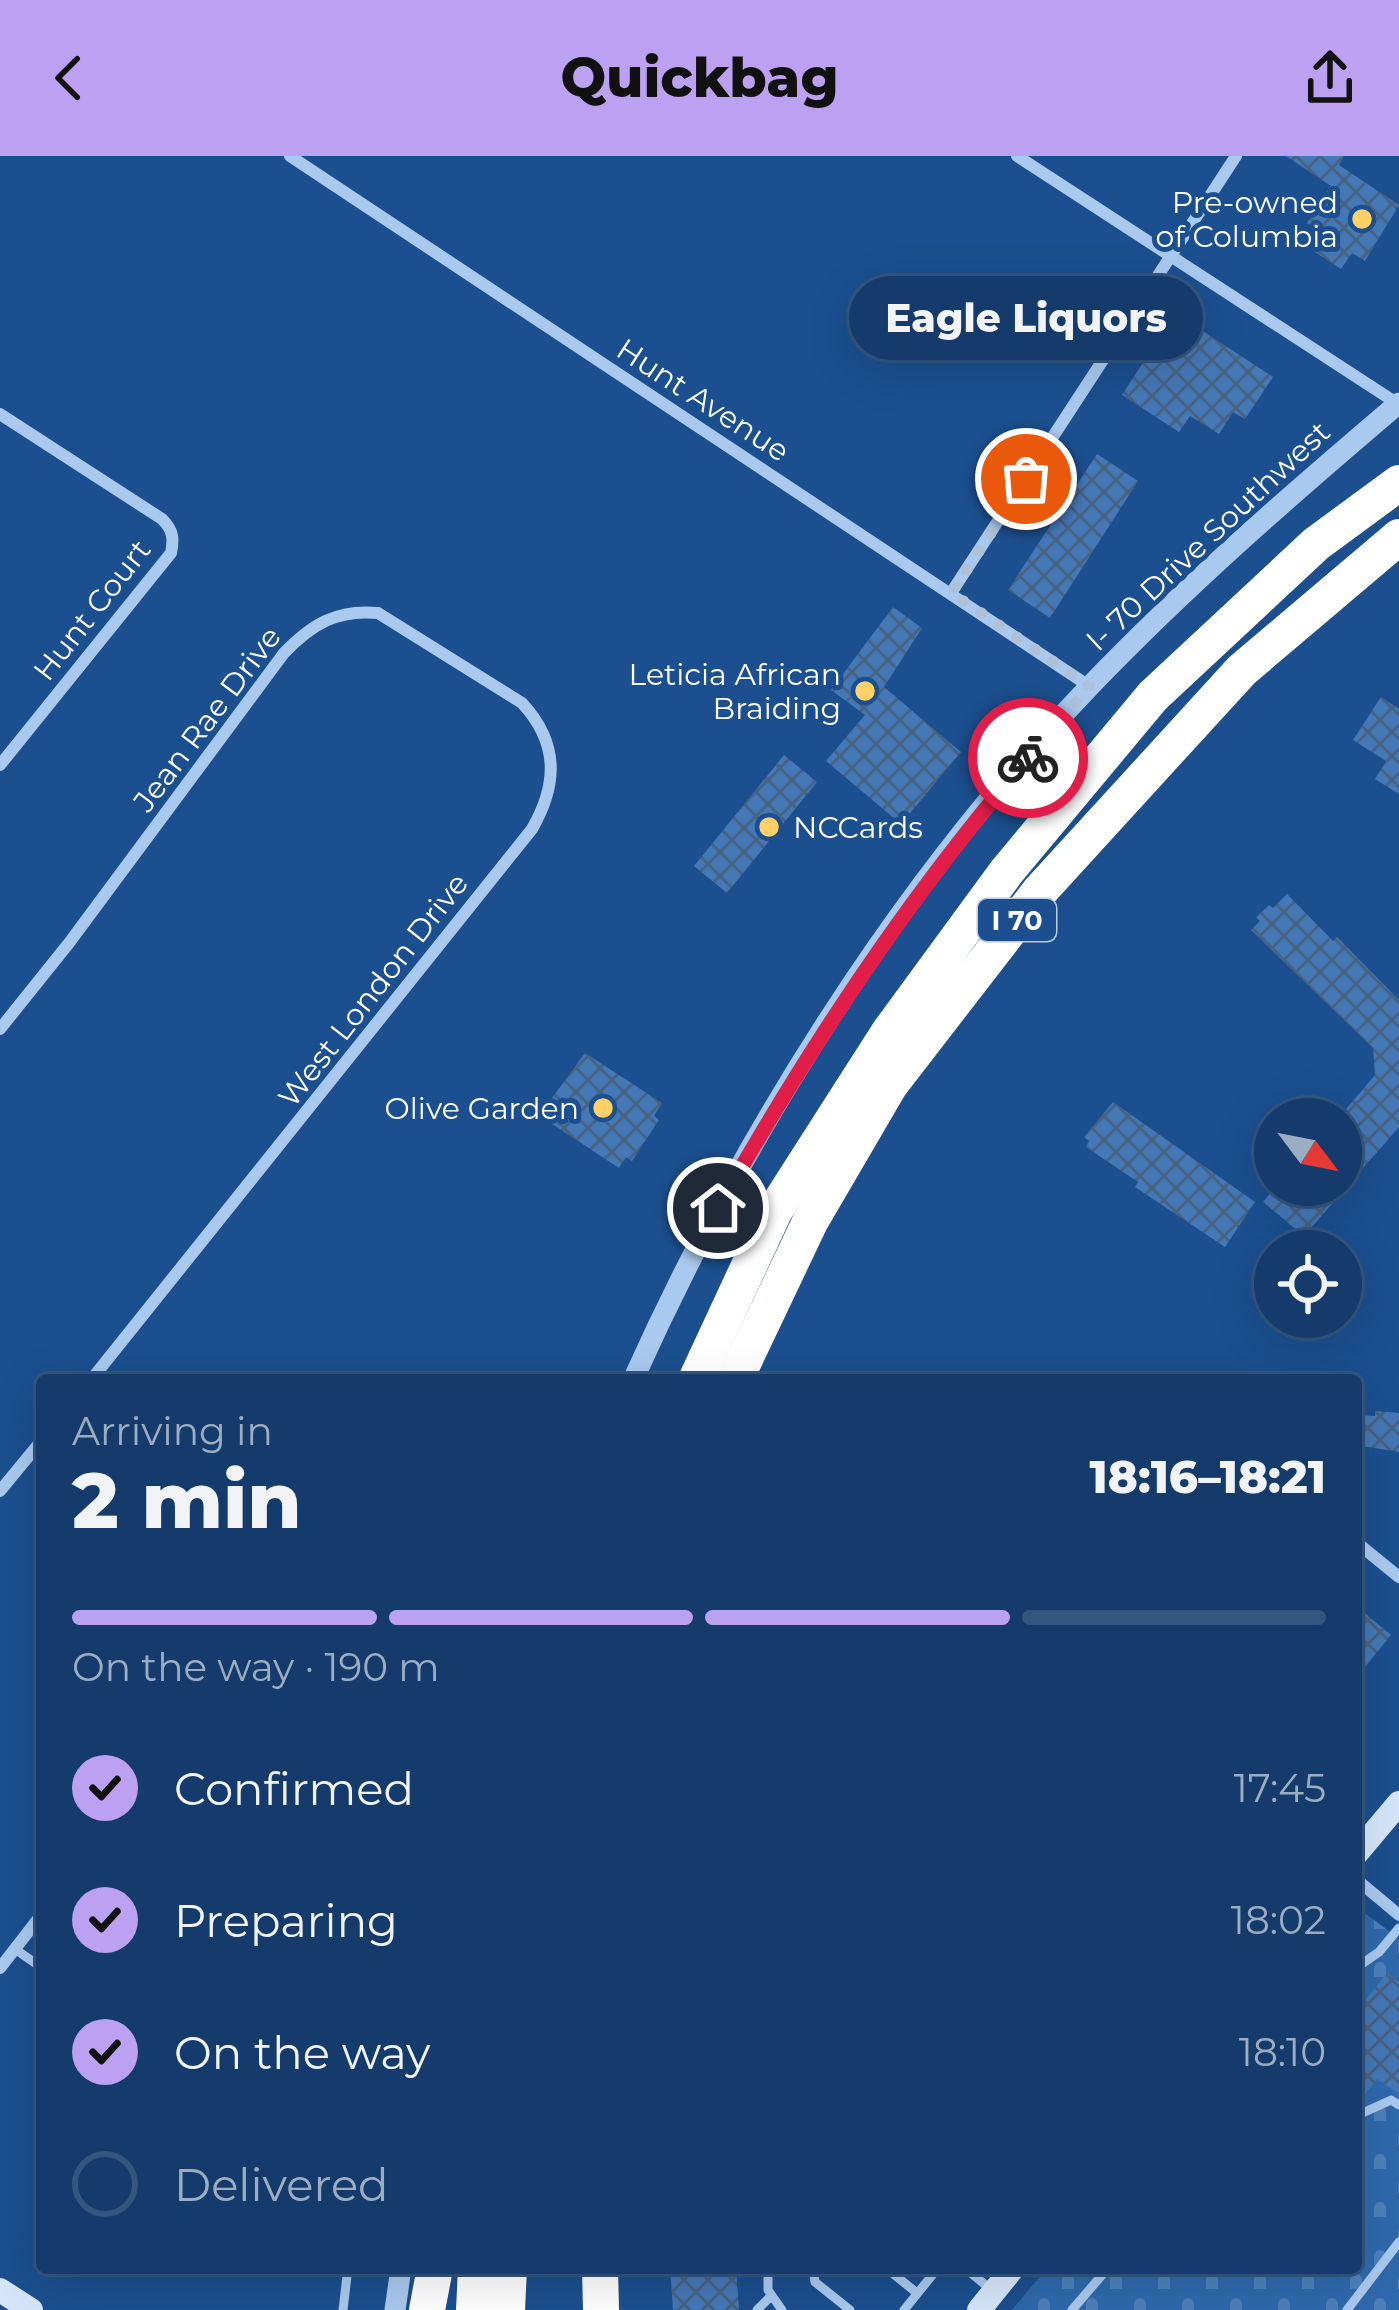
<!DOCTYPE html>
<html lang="en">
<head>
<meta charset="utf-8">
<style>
  :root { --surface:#143b6b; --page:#214673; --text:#f1f3f6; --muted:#9dadc1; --line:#33557e; --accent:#bca0f2 }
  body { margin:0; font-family:Montserrat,sans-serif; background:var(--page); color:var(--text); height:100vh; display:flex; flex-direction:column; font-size:45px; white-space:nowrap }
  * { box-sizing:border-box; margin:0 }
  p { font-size:39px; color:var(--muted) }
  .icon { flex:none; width:66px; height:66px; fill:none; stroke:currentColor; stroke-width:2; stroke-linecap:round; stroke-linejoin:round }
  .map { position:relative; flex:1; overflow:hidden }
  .side { position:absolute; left:36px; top:1218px; width:1326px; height:900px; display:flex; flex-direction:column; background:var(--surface); border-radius:12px; box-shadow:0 12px 48px #0002,0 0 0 3px var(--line) }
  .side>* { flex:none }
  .needle { width:78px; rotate:122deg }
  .controls { position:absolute; left:1254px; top:942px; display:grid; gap:24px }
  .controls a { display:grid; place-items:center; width:108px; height:108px; border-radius:50%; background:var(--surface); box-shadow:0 12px 48px #0002,0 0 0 3px var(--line); font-size:60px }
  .pin { position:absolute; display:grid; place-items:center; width:102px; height:102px; color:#fff; margin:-51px; border:6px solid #fff; border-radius:50%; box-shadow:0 3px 12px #0007 }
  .courier { position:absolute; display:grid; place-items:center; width:120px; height:120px; margin:-60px; border:9px solid #e11d48; border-radius:50%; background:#fff; color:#222; box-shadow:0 3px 15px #0007 }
  .bubble { position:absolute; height:84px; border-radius:42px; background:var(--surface); box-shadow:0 12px 48px #0002,0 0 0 3px var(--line); font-size:39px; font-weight:800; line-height:84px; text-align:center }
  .head em { font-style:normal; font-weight:800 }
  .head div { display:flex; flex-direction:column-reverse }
  .head { display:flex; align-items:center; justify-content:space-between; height:204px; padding:0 36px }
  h1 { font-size:78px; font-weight:800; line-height:90px }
  .bar { display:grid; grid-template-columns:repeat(4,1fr); gap:18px 12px; align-content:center; height:144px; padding:0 36px }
  .bar i { height:15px; border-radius:9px; background:var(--line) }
  .bar .active { background:var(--accent) }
  .bar p { grid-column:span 4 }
  ol { padding:0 36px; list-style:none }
  li { display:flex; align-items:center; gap:36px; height:132px }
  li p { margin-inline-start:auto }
  li .icon { padding:12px; border-radius:50%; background:var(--accent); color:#111; stroke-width:4 }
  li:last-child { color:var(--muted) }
  li i { width:66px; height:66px; border:6px solid var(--line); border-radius:50% }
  header { display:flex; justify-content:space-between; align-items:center; height:156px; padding:0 36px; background:var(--accent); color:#111; font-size:54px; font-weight:800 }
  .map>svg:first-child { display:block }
</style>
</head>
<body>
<header><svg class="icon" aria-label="back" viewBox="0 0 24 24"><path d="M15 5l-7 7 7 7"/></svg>Quickbag<svg class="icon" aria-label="share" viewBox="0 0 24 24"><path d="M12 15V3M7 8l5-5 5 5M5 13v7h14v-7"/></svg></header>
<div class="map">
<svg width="1399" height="2154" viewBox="0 0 1399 2154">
  <defs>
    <pattern id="cemetery-stones" width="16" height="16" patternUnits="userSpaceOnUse" patternTransform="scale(3)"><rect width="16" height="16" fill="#2e69ad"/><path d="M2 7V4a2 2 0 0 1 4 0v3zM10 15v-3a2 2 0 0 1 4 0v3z" fill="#4d80b9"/></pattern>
    <pattern id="building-cross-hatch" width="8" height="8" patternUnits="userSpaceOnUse" patternTransform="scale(3)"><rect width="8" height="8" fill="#4478b7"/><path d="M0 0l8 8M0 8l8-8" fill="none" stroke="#486282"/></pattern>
  </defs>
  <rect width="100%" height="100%" fill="#1b4f8f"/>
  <polygon fill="url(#cemetery-stones)" points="1356,1751 1399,1782 1399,2154 1012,2154 1047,2112 1356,2112"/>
  <g fill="url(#building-cross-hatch)">
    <polygon points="1286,0 1344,0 1339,9 1399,49 1365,105 1352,97 1341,113 1301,87 1312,70 1307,67 1331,30"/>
    <polygon points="1175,157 1273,221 1245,263 1233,256 1219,278 1190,260 1179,276 1122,239"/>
    <polygon points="1097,298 1138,325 1050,462 1008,434"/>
    <polygon points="893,451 922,472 884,531 961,596 901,668 826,605 865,559 831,534"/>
    <polygon points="1381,541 1399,553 1399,638 1375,623 1386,605 1353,584"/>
    <polygon points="784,599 817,626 727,737 694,710"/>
    <polygon points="1287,738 1333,785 1337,781 1399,844 1399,971 1304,1080 1263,1046 1277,1029 1341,1029 1341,959 1375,919 1373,892 1251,774 1260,765 1256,761 1269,749 1273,752"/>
    <polygon points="585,897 662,947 654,960 659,964 632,1005 626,1001 619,1012 543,962 547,949"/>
    <polygon points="1113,946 1255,1046 1225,1091 1135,1031 1138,1026 1086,991 1089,985 1084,981"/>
    <polygon points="1375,1255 1399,1257 1399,1296 1356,1289 1356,1259 1375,1260"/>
    <polygon points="1356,1450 1391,1479 1356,1522"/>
    <polygon points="1387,1817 1399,1826 1399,1938 1377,1923 1356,1950 1356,1856"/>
    <polygon points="670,2112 736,2112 739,2154 673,2154"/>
  </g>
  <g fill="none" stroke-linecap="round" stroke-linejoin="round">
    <g stroke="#a9c9ee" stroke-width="9">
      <polyline points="15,1793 42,1812"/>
      <polyline points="1356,1812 1379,1796 1399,1772"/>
      <polyline points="1356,1960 1391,1944 1399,1949"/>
      <polyline points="768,2112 768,2134 782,2154"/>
      <polyline points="813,2112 815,2126 850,2154"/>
      <polyline points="886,2112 917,2137"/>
      <polyline points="965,2112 994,2136"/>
      <polyline points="343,2154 347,2120"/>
      <polyline points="757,2154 771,2140"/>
      <polyline points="904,2154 938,2112"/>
      <polyline points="1072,2154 1108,2112"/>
      <polyline points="1347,2154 1399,2086"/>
    </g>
    <g stroke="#a9c9ee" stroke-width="12">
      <polyline points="290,0 1089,530"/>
      <polyline points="1017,0 1398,248"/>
      <path d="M0,258L162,363C173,374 174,382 171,397L0,609"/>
      <polyline points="951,437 1236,0"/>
      <path d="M0,873L69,787L284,497C312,468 337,453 378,457L522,547C559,587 558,628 532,673L91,1224"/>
      <polyline points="0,1335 42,1284"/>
      <polyline points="1356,1386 1399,1421"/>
      <polyline points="1356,1723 1399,1759"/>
      <polyline points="0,1812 42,1758"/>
    </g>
    <g stroke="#a9c9ee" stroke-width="21">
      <path d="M633,1224C744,977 902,725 1091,529C1187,429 1293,337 1399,247"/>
      <polyline points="395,2154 401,2112"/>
    </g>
    <g stroke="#d6e6fa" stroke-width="24">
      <polyline points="1356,1698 1399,1647"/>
      <polyline points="0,2134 31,2154"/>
      <polyline points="979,2154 1013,2112"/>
    </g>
    <g stroke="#fff" stroke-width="36">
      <polyline points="696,1224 775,1054 889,876 1007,715 1153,540 1316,388 1399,327"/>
      <polyline points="735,1224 810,1066 890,929 1039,736 1242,514 1399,381"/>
      <polyline points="600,2112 601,2154"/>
      <polyline points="427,2154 435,2112"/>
      <polyline points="474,2154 476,2112"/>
      <polyline points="507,2154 509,2112"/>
    </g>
  </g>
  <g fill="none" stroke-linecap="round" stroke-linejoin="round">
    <polyline stroke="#afc1d8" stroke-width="12" stroke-dasharray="0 21.6" points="1026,323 951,437 1089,530 1028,602"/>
    <path stroke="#e11d48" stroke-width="15" d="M718,1052C809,892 908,741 1028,602"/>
  </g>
  <g fill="#ffd166" stroke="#1b4f8f" stroke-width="4.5">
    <circle cx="1362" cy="63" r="12"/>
    <circle cx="865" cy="535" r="12"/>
    <circle cx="769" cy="671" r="12"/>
    <circle cx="603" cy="952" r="12"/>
  </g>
  <g text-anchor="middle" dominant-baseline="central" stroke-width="10" stroke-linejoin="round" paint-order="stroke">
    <rect fill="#1b4f8f" stroke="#bbcadd" stroke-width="3" x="978" y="743" width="78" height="42" rx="9"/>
    <g font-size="27" font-weight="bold" fill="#fff">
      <text x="1017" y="764">I 70</text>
    </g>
    <g font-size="30" fill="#fff" stroke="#1b4f8f" text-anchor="end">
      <text x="1338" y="46">Pre-owned<tspan x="1338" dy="34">of Columbia</tspan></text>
      <text x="841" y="518">Leticia African<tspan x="841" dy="34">Braiding</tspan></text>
      <text x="793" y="671" text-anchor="start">NCCards</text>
      <text x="579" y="952">Olive Garden</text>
    </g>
    <g font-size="30" fill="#fff" stroke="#1b4f8f">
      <text transform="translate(703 244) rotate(33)">Hunt Avenue</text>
      <text transform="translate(1208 380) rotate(-43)">I- 70 Drive Southwest</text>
      <text transform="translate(92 454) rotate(-52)">Hunt Court</text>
      <text transform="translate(207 563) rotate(-53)">Jean Rae Drive</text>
      <text transform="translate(373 834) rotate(-52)">West London Drive</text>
    </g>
  </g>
</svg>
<div class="controls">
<a><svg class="needle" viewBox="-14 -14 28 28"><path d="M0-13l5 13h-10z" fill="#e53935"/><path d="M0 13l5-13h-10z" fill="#9dadc1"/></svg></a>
<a><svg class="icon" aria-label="locate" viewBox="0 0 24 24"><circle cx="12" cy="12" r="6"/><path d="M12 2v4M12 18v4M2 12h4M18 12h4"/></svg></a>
</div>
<div class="pin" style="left:1026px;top:323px;background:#ea580c"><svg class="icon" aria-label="bag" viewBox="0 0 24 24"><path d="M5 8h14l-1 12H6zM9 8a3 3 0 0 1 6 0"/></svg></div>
<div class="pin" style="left:718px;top:1052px;background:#1f2937"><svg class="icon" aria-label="home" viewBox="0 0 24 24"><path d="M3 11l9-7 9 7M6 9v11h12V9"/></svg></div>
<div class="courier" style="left:1028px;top:602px"><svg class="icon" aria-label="bike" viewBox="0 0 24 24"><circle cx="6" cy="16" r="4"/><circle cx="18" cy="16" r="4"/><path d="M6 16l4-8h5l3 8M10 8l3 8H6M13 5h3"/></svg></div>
<div class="bubble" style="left:849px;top:120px;width:354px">Eagle Liquors</div>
<section class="side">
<div class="head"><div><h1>2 min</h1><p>Arriving in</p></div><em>18:16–18:21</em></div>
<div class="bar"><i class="active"></i><i class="active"></i><i class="active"></i><i></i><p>On the way · 190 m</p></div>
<ol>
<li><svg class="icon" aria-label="check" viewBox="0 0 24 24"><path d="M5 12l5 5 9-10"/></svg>Confirmed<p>17:45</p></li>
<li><svg class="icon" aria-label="check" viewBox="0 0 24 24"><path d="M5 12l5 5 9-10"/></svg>Preparing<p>18:02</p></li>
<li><svg class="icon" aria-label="check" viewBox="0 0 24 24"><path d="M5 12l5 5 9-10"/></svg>On the way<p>18:10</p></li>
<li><i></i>Delivered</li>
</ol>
</section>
</div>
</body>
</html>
